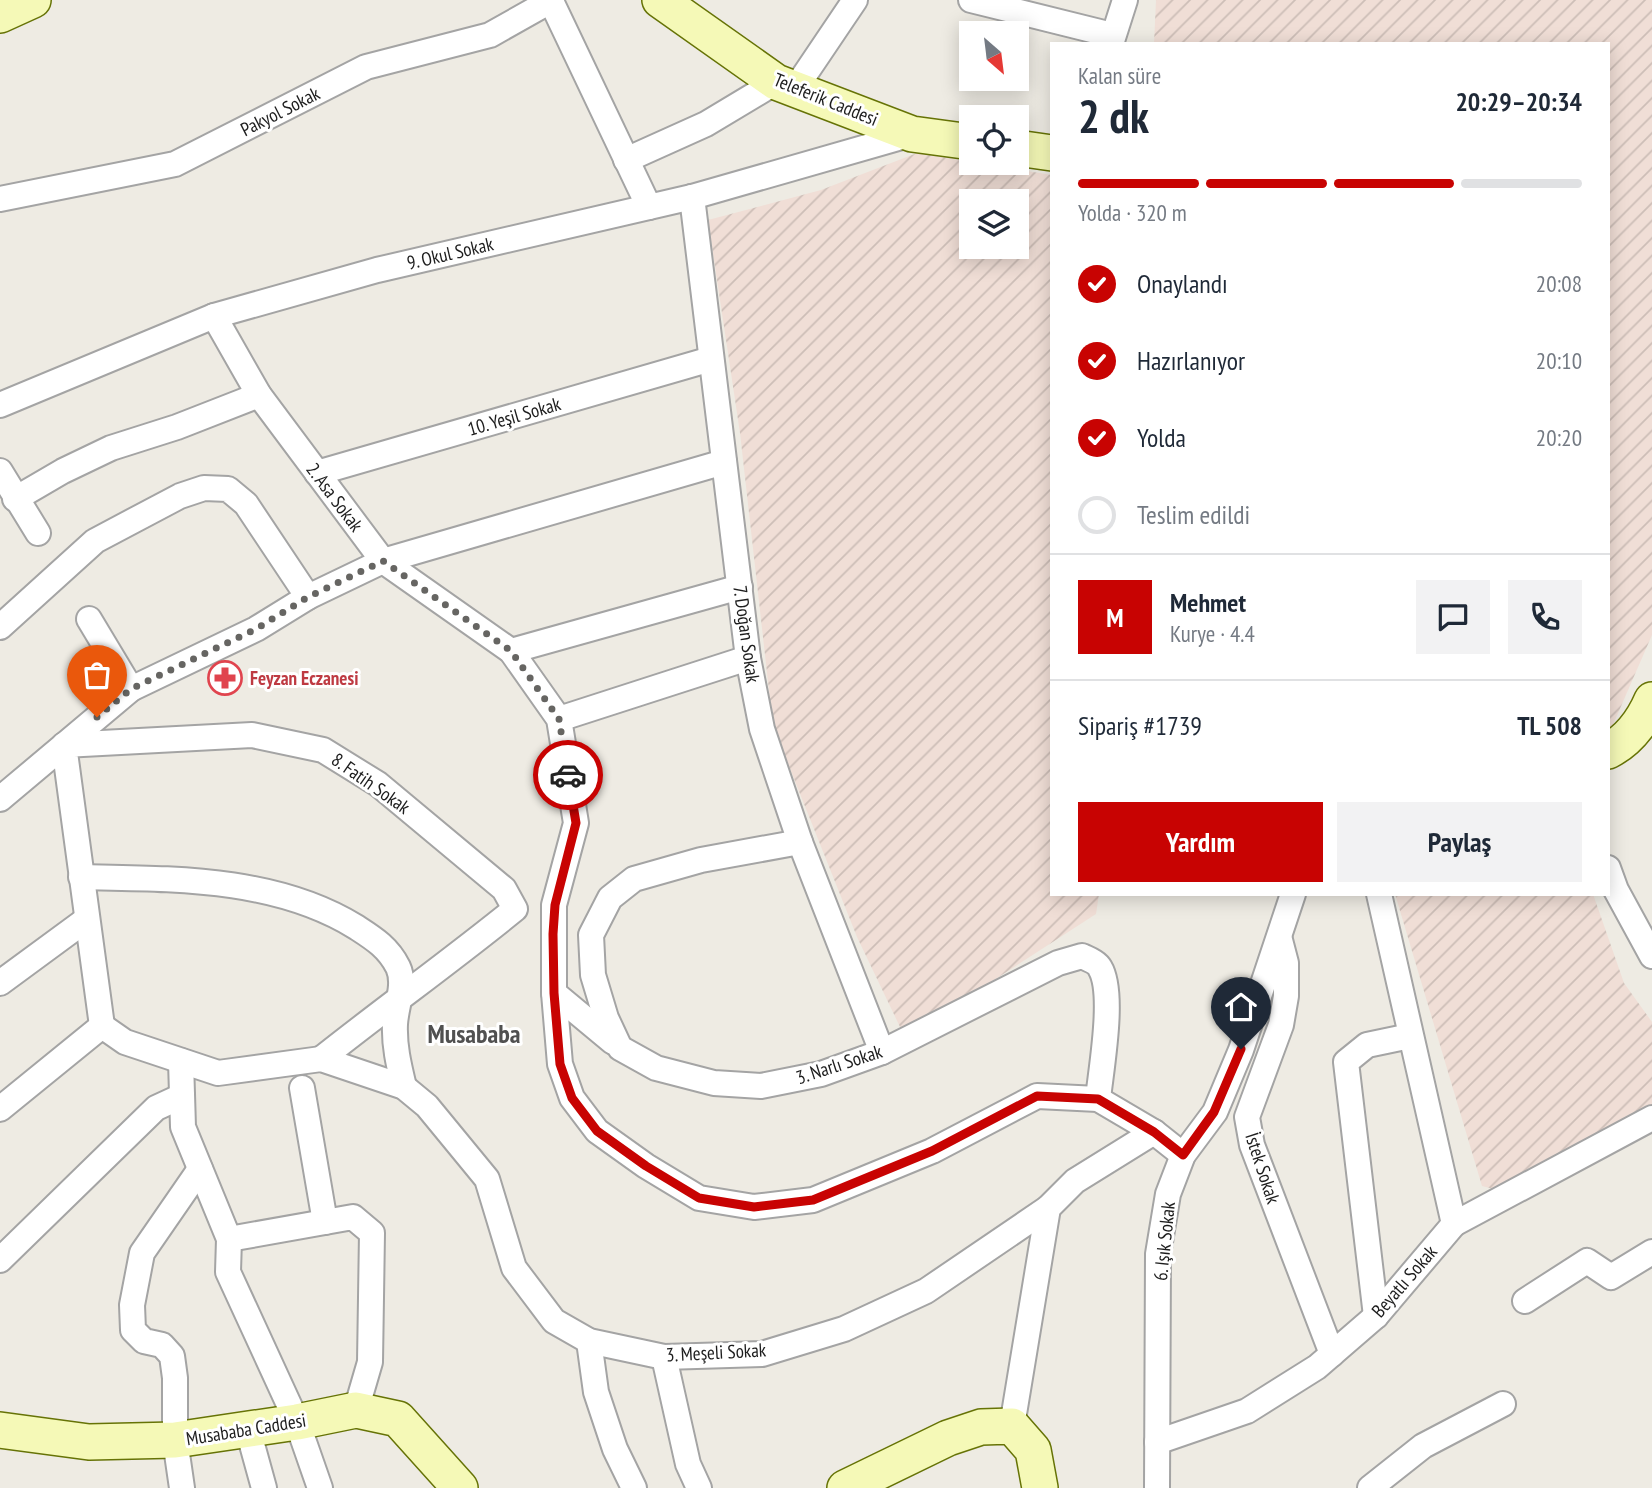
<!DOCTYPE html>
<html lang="tr">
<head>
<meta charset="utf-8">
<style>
  :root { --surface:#fff; --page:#f2f2f3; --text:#1f2937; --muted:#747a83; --line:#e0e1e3; --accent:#c80302 }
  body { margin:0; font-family:"PT Sans Narrow",sans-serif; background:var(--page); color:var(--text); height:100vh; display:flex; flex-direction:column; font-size:26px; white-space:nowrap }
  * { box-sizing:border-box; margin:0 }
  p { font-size:23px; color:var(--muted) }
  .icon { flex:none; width:38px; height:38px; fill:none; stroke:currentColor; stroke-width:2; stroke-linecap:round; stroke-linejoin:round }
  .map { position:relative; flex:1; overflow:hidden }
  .details { position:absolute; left:1050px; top:42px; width:560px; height:854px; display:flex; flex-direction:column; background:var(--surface); border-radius:0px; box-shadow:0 4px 18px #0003 }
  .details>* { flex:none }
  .needle { width:46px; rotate:152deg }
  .controls { position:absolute; left:959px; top:21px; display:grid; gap:14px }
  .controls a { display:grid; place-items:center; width:70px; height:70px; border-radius:0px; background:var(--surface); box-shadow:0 4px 18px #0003; font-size:35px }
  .pin { position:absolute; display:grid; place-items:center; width:60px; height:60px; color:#fff; margin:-72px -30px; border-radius:50% 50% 50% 0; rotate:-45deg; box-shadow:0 0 7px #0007 }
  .pin .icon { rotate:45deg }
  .courier { position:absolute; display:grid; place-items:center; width:70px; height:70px; margin:-35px; border:5px solid #c80302; border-radius:50%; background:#fff; color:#222; box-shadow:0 2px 9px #0007 }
  .head em { font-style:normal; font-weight:700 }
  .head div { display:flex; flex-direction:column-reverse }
  .head { display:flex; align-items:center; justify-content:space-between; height:119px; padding:0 28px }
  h1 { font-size:46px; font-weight:700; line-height:52px }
  .bar { display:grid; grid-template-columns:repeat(4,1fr); gap:10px 7px; align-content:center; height:84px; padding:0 28px }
  .bar i { height:9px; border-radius:5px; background:var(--line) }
  .bar .current { background:var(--accent) }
  .bar p { grid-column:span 4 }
  .line { display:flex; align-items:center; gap:18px; padding:0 28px; border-top:2px solid var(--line) }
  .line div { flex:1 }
  .round { display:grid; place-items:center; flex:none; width:74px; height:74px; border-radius:0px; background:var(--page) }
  ol { padding:0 28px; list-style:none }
  li { display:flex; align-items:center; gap:21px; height:77px }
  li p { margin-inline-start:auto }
  li .icon { padding:7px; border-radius:50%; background:var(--accent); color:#fff; stroke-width:4 }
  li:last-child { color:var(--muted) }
  li i { width:38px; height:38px; border:4px solid var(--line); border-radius:50% }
  .button { display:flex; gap:14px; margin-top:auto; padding:14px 28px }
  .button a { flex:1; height:80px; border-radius:0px; background:var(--accent); color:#fff; font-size:28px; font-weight:700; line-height:80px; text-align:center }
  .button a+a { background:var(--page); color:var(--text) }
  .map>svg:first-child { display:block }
</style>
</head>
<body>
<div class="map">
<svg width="1652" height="1488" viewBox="0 0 1652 1488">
  <defs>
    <pattern id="military-furrows" width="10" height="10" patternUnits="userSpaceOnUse" patternTransform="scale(1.75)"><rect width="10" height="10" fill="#f0ded6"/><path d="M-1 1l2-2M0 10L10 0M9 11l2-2" fill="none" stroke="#cdbeb7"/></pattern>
  </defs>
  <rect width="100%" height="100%" fill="#eeebe3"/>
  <g fill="url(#military-furrows)" fill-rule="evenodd">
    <polygon points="1156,0 1652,0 1652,635 1612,727 1608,729 1608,44 1154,44"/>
    <path d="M917,153L1052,175V894H1099L1096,914L991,982L901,1029L857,937L773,726L740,433L708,220L821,190ZM971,201H1017V247H971Z"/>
    <polygon points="1395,894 1593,894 1624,983 1652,1022 1652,1105 1501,1191 1482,1186"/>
  </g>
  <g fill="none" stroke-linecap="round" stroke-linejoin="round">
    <g stroke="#a4a4a4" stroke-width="28">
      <g id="street">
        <polyline points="971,0 1112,35"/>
        <polyline points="551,1 649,207"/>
        <polyline points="1111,44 1125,0"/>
        <polyline points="795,89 855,0"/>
        <polyline points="626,160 706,124 776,82"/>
        <polyline points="692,197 748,658 762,729 800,842 882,1052"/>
        <polyline points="0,199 175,164 366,67 490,35 552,0"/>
        <polyline points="214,316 259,395 383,561 511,651 559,719 576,823 554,905 554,993 560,1064 572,1098 597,1131 646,1166 699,1198 754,1207 813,1200 932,1151 1037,1096 1098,1099 1154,1132 1183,1155"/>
        <polyline points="0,405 214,316 377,270 692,197 912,134"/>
        <polyline points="0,471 38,533"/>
        <polyline points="317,473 711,359"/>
        <polyline points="15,499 63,471 111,448 177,427 259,395"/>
        <polyline points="89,619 131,689"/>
        <polyline points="0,627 95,541 180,496 204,488 228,489 246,504 308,597"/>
        <polyline points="511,651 740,587"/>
        <polyline points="559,719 748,658"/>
        <polyline points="0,799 131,689 256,629 308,597 383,561 724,462"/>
        <path d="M800,842L701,860L634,879L610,898L591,935L593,975L606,1018L620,1048L656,1068L714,1083L761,1086L821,1074L882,1052L1058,963L1082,956C1088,959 1097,962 1100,968C1115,993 1101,1069 1098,1099"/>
        <polyline points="1608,868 1616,890 1652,956"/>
        <path d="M81,877C173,879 275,877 356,927C373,938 388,947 398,967C406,984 396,1006 395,1024C394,1046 399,1066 404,1087"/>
        <polyline points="1379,894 1454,1224"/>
        <polyline points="1280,940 1286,963 1286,996 1281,1025 1247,1117 1252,1145 1332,1354"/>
        <polyline points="0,983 87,919"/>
        <polyline points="554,993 613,1042"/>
        <polyline points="102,1026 125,1042 218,1073 321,1059 404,1087 427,1106 487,1179 514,1268 554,1321 589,1341 664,1357 762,1354 844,1329 926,1291 1048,1208"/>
        <path d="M102,1026L64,745L252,735L323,750L378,784L504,889L515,909C451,961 385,1008 321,1059"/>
        <polyline points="181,1061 183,1127 229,1239 228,1272 297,1422 320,1488"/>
        <polyline points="302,1088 325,1222"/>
        <polyline points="0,1109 102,1026"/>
        <polyline points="229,1239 353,1217 372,1233 370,1362 356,1410"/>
        <polyline points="0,1260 156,1108 182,1096"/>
        <polyline points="1525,1301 1587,1261 1611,1277 1652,1252"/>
        <polyline points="1376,1316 1346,1062 1367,1045 1410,1036"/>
        <polyline points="589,1341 596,1392 615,1449 634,1488"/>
        <polyline points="664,1357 688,1464 699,1488"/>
        <polyline points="1012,1426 1048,1208 1075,1181 1154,1132"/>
        <polyline points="248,1430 264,1488"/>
        <polyline points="1157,1442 1247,1411 1317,1367 1376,1316 1454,1224 1652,1118"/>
        <polyline points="182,1488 175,1440 175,1378 172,1356 162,1345 144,1341 133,1330 132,1305 142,1253 200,1169"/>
        <polyline points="1157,1488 1158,1254 1168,1194 1183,1155 1215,1112 1241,1050 1293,894"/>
        <polyline points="1370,1488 1423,1446 1503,1404"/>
      </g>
    </g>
    <g stroke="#667306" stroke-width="38">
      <g id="secondary">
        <polyline points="660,0 776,82 912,134 971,142"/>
        <polyline points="0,15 33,0"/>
        <polyline points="1017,148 1052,153"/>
        <path d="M1608,751C1629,740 1643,721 1652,700"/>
        <polyline points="0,1430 89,1442 175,1440 297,1422 356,1410 398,1419 460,1488"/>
        <polyline points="845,1488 948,1438 981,1427 1012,1426 1033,1450 1040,1488"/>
      </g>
    </g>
    <use href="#street" stroke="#fff" stroke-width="24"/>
    <use href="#secondary" stroke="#f5f9b7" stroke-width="35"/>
  </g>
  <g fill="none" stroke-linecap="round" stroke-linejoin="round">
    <polyline stroke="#666562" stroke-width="7" stroke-dasharray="0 12.6" points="97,717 131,689 256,629 308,597 383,561 511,651 559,719 568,775"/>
    <polyline stroke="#c80302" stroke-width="9" points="568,775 576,823 555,905 553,934 554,993 560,1064 572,1098 597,1131 646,1166 699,1198 754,1207 813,1200 932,1151 1037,1096 1098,1099 1154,1132 1183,1155 1214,1112 1241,1049"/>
  </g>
  <defs>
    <g id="pharmacy-ring" transform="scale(1.75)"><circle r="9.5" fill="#fff" stroke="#e0444e" stroke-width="1.5"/><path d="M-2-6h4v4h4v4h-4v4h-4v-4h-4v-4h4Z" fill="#e0444e"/></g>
  </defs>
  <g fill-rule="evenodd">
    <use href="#pharmacy-ring" x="225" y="678"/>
  </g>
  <g text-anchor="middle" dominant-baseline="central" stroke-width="6" stroke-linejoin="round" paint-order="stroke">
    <g font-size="19" fill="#1d1d1d" stroke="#fff">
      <text transform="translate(826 99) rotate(22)">Teleferik Caddesi</text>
      <text transform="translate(280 111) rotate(-27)">Pakyol Sokak</text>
      <text transform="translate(450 253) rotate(-13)">9. Okul Sokak</text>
      <text transform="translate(514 416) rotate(-16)">10. Yeşil Sokak</text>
      <text transform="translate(335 497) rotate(53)">2. Asa Sokak</text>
      <text transform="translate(747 634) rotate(82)">7. Doğan Sokak</text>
      <text transform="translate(371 783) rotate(35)">8. Fatih Sokak</text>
      <text transform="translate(839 1064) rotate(-18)">3. Narlı Sokak</text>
      <text transform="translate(1263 1168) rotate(72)">İstek Sokak</text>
      <text transform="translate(1164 1241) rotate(-84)">6. Işık Sokak</text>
      <text transform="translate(1404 1281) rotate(-49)">Beyatlı Sokak</text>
      <text transform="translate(716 1352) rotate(-3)">3. Meşeli Sokak</text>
      <text transform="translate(246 1429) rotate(-9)">Musababa Caddesi</text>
    </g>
    <g font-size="19" font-weight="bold" fill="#be3a42" stroke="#fff" text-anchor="start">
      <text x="250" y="678">Feyzan Eczanesi</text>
    </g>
    <g font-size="26" font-weight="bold" fill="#505050" stroke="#fff">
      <text x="474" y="1033">Musababa</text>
    </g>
  </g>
</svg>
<div class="controls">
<a><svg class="needle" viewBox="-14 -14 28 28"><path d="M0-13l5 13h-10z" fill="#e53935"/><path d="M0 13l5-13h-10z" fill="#747a83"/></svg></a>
<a><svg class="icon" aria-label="locate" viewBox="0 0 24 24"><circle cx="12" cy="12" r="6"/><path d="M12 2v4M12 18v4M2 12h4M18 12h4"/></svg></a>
<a><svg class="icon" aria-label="layers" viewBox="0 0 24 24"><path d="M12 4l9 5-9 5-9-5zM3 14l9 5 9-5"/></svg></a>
</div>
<div class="pin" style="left:97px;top:717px;background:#ea580c"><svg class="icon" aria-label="bag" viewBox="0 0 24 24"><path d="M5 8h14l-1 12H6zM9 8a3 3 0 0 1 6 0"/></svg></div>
<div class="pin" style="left:1241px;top:1049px;background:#1f2937"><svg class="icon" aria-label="home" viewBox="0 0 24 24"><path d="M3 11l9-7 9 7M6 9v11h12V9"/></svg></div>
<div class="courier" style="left:568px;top:775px"><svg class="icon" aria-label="car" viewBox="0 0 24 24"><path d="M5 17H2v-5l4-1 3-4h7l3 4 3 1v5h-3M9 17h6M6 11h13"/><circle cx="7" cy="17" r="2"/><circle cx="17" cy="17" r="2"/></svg></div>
<section class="details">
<div class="head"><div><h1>2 dk</h1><p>Kalan süre</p></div><em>20:29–20:34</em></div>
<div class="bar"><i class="current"></i><i class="current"></i><i class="current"></i><i></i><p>Yolda · 320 m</p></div>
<ol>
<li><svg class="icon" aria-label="check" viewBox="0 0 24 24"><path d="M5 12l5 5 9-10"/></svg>Onaylandı<p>20:08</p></li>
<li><svg class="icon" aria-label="check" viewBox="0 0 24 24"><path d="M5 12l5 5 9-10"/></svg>Hazırlanıyor<p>20:10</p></li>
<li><svg class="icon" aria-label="check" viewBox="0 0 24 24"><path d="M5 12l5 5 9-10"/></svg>Yolda<p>20:20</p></li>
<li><i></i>Teslim edildi</li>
</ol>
<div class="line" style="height:126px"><b class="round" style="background:var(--accent);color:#fff">M</b><div><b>Mehmet</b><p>Kurye · 4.4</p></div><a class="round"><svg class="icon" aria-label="chat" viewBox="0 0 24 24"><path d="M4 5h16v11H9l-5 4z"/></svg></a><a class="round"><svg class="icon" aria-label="phone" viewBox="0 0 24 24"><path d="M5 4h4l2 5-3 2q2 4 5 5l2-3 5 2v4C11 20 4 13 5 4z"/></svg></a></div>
<div class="line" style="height:91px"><div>Sipariş #1739</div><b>TL 508</b></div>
<div class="button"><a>Yardım</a><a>Paylaş</a></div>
</section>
</div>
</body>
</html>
